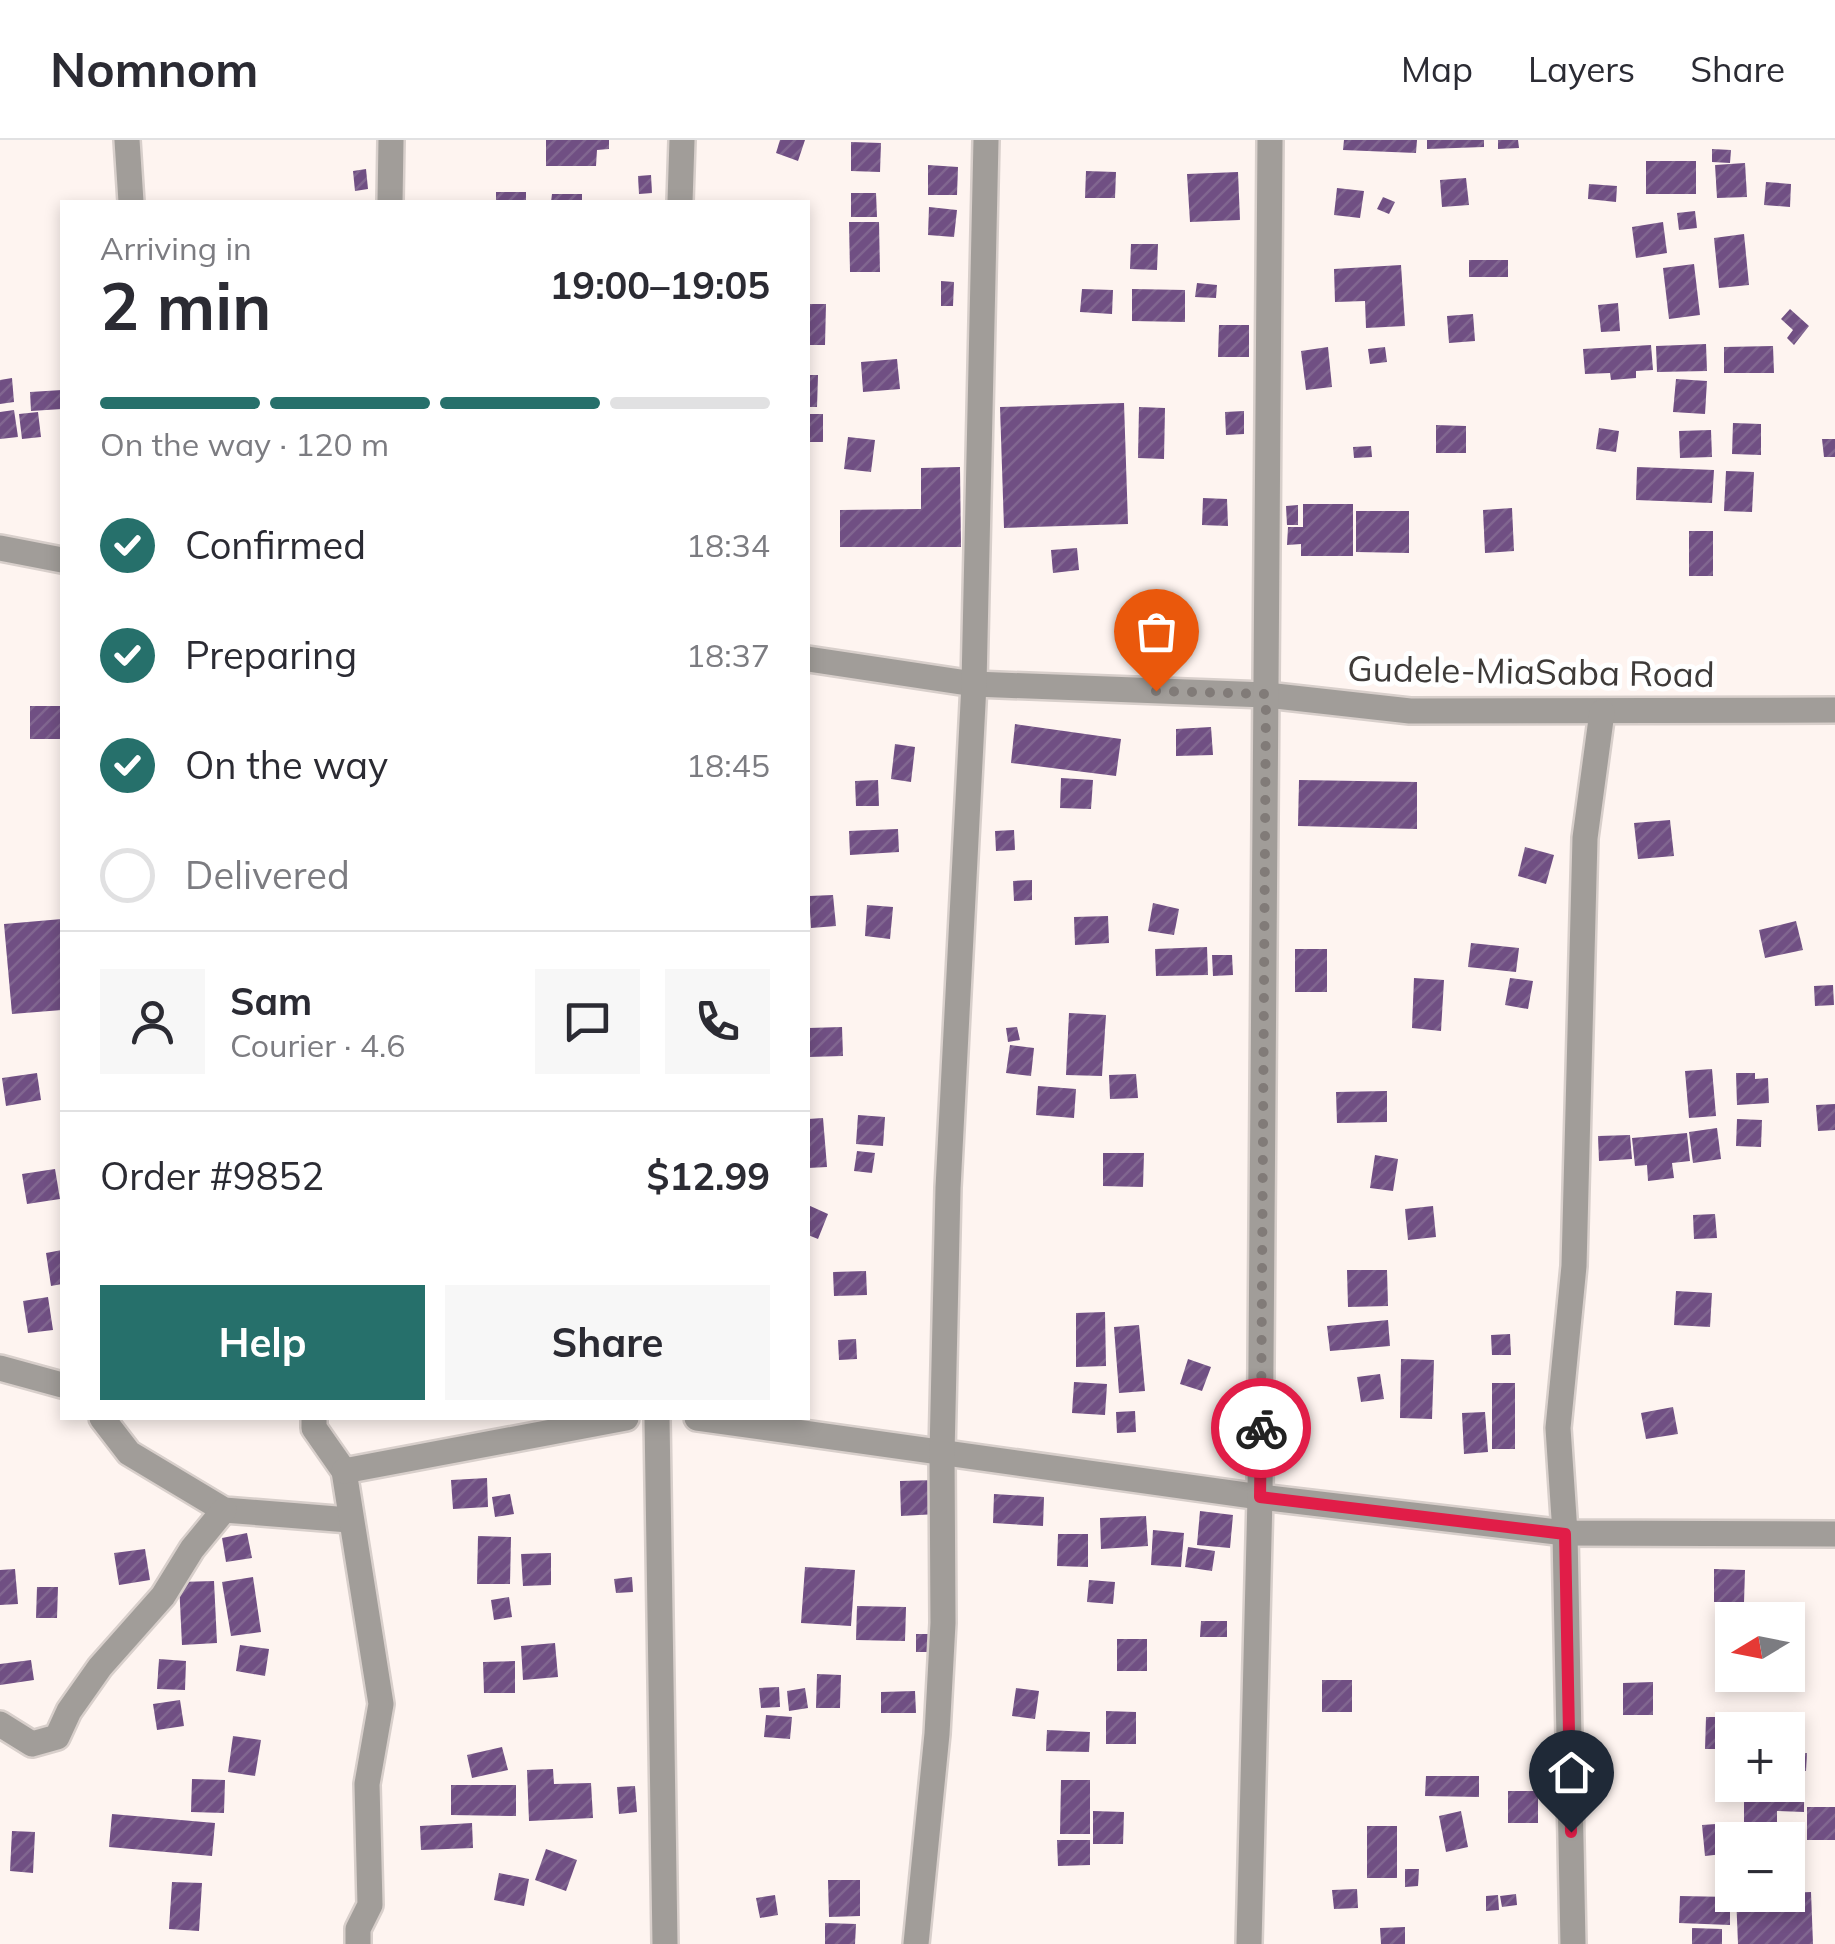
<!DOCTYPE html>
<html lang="en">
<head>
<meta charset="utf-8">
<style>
  :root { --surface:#fff; --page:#f7f7f7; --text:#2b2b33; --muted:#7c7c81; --line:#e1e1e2; --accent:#26706b }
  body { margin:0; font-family:Mulish,sans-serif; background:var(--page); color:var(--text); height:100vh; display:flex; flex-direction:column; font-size:38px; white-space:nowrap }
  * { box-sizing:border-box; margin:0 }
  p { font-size:32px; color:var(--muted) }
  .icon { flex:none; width:55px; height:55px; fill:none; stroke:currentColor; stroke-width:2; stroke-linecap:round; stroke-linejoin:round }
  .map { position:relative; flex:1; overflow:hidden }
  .drawer { position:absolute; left:60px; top:60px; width:750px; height:1220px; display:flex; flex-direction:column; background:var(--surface); border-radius:0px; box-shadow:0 5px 15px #0003 }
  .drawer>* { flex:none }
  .needle { width:65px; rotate:260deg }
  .fabs { position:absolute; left:1715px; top:1462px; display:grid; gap:20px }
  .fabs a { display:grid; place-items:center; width:90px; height:90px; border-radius:0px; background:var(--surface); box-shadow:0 5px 15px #0003; font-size:50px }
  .pin { position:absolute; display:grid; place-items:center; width:85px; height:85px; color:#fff; margin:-102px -42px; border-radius:50% 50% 50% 0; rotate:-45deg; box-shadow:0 0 10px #0007 }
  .pin .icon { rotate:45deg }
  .courier { position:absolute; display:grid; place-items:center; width:100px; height:100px; margin:-50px; border:8px solid #e11d48; border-radius:50%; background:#fff; color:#222; box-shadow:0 2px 12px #0007 }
  .summary em { font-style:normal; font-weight:700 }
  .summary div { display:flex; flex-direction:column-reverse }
  .summary { display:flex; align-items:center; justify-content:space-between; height:170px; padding:0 40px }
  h1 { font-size:65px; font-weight:700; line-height:75px }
  .bar { display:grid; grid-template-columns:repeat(4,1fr); gap:15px 10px; align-content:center; height:120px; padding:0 40px }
  .bar i { height:12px; border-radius:8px; background:var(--line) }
  .bar .current { background:var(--accent) }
  .bar p { grid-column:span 4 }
  .line { display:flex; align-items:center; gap:25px; padding:0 40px; border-top:2px solid var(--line) }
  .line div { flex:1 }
  .round { display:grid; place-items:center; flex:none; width:105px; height:105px; border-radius:0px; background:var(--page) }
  ol { padding:0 40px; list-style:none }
  li { display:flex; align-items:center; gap:30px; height:110px }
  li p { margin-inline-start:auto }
  li .icon { padding:10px; border-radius:50%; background:var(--accent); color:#fff; stroke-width:4 }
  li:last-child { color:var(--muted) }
  li i { width:55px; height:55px; border:5px solid var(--line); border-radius:50% }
  .cta { display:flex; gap:20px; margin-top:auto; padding:20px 40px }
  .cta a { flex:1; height:115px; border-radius:0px; background:var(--accent); color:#fff; font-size:40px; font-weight:700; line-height:115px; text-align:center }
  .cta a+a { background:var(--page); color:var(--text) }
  header { display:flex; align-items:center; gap:60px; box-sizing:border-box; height:140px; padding:0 50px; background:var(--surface); border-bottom:2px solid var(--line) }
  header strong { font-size:48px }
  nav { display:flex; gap:55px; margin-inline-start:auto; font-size:35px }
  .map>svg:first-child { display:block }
</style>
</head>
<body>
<header>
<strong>Nomnom</strong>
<nav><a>Map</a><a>Layers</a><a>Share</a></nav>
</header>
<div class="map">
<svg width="1835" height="1804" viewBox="0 0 1835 1804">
  <defs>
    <pattern id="building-hatch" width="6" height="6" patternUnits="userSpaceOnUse" patternTransform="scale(2.5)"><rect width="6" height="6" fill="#704f83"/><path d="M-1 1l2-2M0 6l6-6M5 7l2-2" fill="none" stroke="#816690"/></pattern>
  </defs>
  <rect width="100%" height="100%" fill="#fef4f0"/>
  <g fill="url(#building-hatch)">
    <polygon points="546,0 609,0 609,9 597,10 596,26 546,26"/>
    <polygon points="780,0 805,0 798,21 776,13"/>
    <polygon points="1344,0 1417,0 1416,13 1343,10"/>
    <polygon points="1427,0 1484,0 1484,7 1427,9"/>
    <polygon points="1498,0 1518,0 1519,8 1498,9"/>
    <polygon points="851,2 881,3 880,32 851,31"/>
    <polygon points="1712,9 1731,10 1730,23 1712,22"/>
    <rect x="1646" y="21" width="50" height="33"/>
    <polygon points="1745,23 1747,57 1717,58 1715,25"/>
    <polygon points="928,25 958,27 957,55 928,55"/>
    <polygon points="366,29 368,49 355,51 353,31"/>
    <polygon points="1086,31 1116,32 1115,58 1085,58"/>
    <polygon points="1238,32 1240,80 1190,82 1187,34"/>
    <polygon points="651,35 652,53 639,54 638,36"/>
    <polygon points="1466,38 1469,65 1442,67 1440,40"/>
    <polygon points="1766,42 1791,44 1790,67 1764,65"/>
    <polygon points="1589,44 1617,46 1616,62 1588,59"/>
    <polygon points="1337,48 1364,51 1360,78 1334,75"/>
    <rect x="496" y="52" width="30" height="10"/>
    <polygon points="851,53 876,53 877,77 851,77"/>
    <polygon points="552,54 582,54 582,62 551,62"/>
    <polygon points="1383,57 1395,62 1389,74 1377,69"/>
    <polygon points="929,67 957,70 954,97 928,95"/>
    <polygon points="1695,71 1697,88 1679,90 1677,73"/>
    <polygon points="849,82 879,82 880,132 850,132"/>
    <polygon points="1663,82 1667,113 1636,118 1632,87"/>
    <polygon points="1744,94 1749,145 1719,148 1714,98"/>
    <polygon points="1131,104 1158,104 1157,130 1130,129"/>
    <rect x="1469" y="120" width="39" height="17"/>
    <polygon points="1694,124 1700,175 1669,179 1663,128"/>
    <polygon points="1401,125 1405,186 1366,188 1365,161 1335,162 1334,129"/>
    <polygon points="941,141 954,142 953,166 941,166"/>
    <polygon points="1197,143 1217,145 1216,158 1195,157"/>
    <polygon points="1082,149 1113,150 1112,174 1080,172"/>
    <polygon points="1132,149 1185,150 1185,182 1132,181"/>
    <polygon points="1618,163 1620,191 1601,192 1598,165"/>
    <polygon points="808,164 826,164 825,205 808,205"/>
    <polygon points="1790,169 1809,186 1794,205 1787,198 1793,190 1781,179"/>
    <polygon points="1473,174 1475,201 1449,203 1447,176"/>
    <polygon points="1219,185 1249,185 1249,217 1218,217"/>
    <polygon points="1706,204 1707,231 1657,232 1656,206"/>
    <polygon points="1651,205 1653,230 1636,231 1636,238 1611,240 1610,233 1585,234 1583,209"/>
    <polygon points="1773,206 1774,233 1724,233 1724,207"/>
    <polygon points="1328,207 1332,247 1306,250 1301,211"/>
    <polygon points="1385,207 1387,222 1370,224 1368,209"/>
    <polygon points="897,219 900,249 863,252 861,222"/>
    <polygon points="808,235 818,235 817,267 808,267"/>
    <polygon points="12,238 14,262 0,264 0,240"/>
    <polygon points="1676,239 1707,241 1705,274 1673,272"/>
    <polygon points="62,250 62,269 31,271 30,252"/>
    <polygon points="1124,263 1128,384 1004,388 1000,267"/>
    <polygon points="1139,267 1165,268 1164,319 1138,318"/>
    <polygon points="14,270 18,297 0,299 0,272"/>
    <polygon points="1244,271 1244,294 1226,295 1225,272"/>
    <polygon points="38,272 41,297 22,299 19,274"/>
    <rect x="808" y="274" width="15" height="28"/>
    <polygon points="1733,283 1761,284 1761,315 1732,314"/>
    <polygon points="1436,285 1466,286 1466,313 1436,313"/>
    <polygon points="1599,288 1619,291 1616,312 1596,309"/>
    <polygon points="1711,290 1712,317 1680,318 1679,291"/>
    <polygon points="848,297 875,300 871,332 844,329"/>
    <polygon points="1822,299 1835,299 1835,317 1824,317"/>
    <polygon points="1371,306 1372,317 1354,318 1353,307"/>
    <polygon points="960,327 961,407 840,407 840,370 921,369 921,328"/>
    <polygon points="1637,327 1714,330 1712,363 1636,360"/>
    <polygon points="1726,331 1754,332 1752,372 1724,371"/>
    <polygon points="1203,358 1227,359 1228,386 1202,385"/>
    <polygon points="1303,364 1353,364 1353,416 1301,416 1301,404 1287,405 1288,387 1303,387"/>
    <polygon points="1298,365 1298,385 1287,385 1286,366"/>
    <polygon points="1512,368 1514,411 1485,413 1483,370"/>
    <polygon points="1356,371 1409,371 1409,413 1356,412"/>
    <rect x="1689" y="391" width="24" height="45"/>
    <polygon points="1077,408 1079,430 1053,433 1051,410"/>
    <rect x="30" y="566" width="30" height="33"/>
    <polygon points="1015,584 1121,599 1116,636 1011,623"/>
    <polygon points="1211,587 1213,615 1176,616 1176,589"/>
    <polygon points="895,604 915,607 911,642 891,639"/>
    <polygon points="1061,638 1093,640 1091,669 1060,668"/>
    <polygon points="878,640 879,666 856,666 855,641"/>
    <polygon points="1299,640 1417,642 1417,689 1298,686"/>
    <polygon points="1670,680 1674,716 1638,719 1634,683"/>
    <polygon points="898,689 899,712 850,715 849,691"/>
    <polygon points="1014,690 1015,710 996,711 995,691"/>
    <polygon points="1525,707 1554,715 1546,744 1518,736"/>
    <polygon points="1032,740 1032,760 1014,761 1013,741"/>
    <polygon points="833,755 836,786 811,788 809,756"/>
    <polygon points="1153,763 1179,769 1174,795 1148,791"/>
    <polygon points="867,765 893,767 890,799 865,796"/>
    <polygon points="1108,776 1109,803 1075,805 1074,777"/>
    <polygon points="62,779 62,870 12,874 4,784"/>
    <polygon points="1796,781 1803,810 1765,818 1759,790"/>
    <polygon points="1471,803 1519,808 1516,832 1468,827"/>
    <polygon points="1207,807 1208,835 1156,836 1155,809"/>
    <rect x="1295" y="809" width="32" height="43"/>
    <polygon points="1212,815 1232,815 1233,835 1213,836"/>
    <polygon points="1414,838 1444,840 1441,891 1412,888"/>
    <polygon points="1510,838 1533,841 1528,869 1505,865"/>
    <polygon points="1833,845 1834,865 1815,866 1814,846"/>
    <polygon points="1069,873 1106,875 1102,936 1066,935"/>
    <polygon points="842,887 843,916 808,917 808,888"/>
    <polygon points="1017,887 1020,900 1008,902 1006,888"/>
    <polygon points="1010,905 1034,908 1031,936 1006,933"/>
    <polygon points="1712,929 1716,976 1689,978 1685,931"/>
    <polygon points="37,933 41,960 6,966 2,938"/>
    <polygon points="1736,933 1755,933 1755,939 1768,938 1769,963 1737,965"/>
    <polygon points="1136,934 1138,958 1110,959 1109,935"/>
    <polygon points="1038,946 1076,949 1074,978 1036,975"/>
    <polygon points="1387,951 1387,982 1337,983 1336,952"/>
    <polygon points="1835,964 1835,990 1818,991 1816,965"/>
    <polygon points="858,975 885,977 883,1006 856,1004"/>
    <polygon points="823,978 827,1027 808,1028 808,979"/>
    <polygon points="1737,979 1762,980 1761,1007 1736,1006"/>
    <polygon points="1717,988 1721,1019 1693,1023 1689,992"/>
    <polygon points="1687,993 1690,1021 1672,1023 1674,1038 1648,1041 1647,1025 1635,1026 1632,998"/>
    <polygon points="1630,995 1632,1019 1599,1021 1598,996"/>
    <polygon points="857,1011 875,1013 872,1033 854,1031"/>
    <polygon points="1103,1013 1144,1013 1143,1047 1103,1046"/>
    <polygon points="1375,1015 1398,1019 1393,1051 1370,1048"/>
    <polygon points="55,1029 60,1059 27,1064 22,1034"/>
    <polygon points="808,1065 828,1074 818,1099 808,1095"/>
    <polygon points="1433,1066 1436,1097 1408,1100 1405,1069"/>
    <polygon points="1715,1074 1717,1098 1694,1099 1693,1075"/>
    <polygon points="62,1110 62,1144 51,1146 46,1113"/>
    <polygon points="1347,1130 1387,1130 1388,1166 1348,1167"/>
    <polygon points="866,1131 867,1155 834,1156 833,1132"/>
    <polygon points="1676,1151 1712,1153 1710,1187 1674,1185"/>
    <polygon points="48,1157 53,1190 28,1193 23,1161"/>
    <polygon points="1105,1172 1106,1226 1076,1227 1076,1173"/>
    <polygon points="1388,1180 1390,1206 1330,1211 1327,1186"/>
    <polygon points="1139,1185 1145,1251 1119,1253 1114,1187"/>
    <polygon points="1510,1194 1511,1215 1492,1215 1491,1195"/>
    <polygon points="856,1199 857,1219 839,1220 838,1200"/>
    <polygon points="1188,1219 1211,1227 1202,1251 1180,1244"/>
    <polygon points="1401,1219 1434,1220 1432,1279 1400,1278"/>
    <polygon points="1380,1234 1384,1259 1361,1262 1357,1237"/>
    <polygon points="1074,1242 1107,1244 1105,1275 1072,1273"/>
    <rect x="1492" y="1243" width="23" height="66"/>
    <polygon points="1673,1267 1678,1294 1646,1299 1641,1273"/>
    <polygon points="1135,1271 1136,1292 1117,1293 1116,1272"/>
    <polygon points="1485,1272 1488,1312 1464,1314 1462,1273"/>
    <polygon points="1302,1289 1303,1309 1285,1310 1284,1290"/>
    <polygon points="487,1338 488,1367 453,1369 451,1340"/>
    <polygon points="936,1340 937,1374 901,1376 900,1341"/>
    <polygon points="510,1354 514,1374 495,1377 492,1357"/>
    <polygon points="994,1354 1044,1357 1043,1386 993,1383"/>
    <polygon points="1200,1371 1233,1375 1230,1408 1197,1405"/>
    <polygon points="1146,1376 1148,1406 1101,1409 1100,1378"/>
    <polygon points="1153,1390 1184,1393 1181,1427 1151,1425"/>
    <polygon points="247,1393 252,1418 226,1422 222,1398"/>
    <polygon points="1058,1394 1088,1394 1088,1427 1057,1426"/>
    <polygon points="478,1396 511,1397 510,1444 477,1444"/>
    <polygon points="1188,1407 1215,1411 1212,1431 1185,1427"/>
    <polygon points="145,1409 150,1440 119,1445 114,1413"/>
    <polygon points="551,1413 551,1445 523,1446 521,1414"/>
    <polygon points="805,1427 855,1430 851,1486 801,1483"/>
    <polygon points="15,1429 18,1464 0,1465 0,1430"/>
    <polygon points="1714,1429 1745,1430 1744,1462 1714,1462"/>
    <polygon points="253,1437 261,1492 231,1496 222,1442"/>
    <polygon points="632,1437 633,1452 616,1453 614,1439"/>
    <polygon points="1089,1440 1115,1442 1113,1464 1087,1462"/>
    <polygon points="214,1441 217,1503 182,1505 179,1442"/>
    <polygon points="37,1447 58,1447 57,1478 36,1478"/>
    <polygon points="509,1457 512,1477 494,1480 491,1460"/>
    <polygon points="857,1466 906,1467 905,1501 856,1500"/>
    <polygon points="1201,1481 1227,1481 1227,1497 1200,1497"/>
    <polygon points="916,1494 933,1494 932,1512 916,1512"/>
    <rect x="1117" y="1499" width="30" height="32"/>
    <polygon points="555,1503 558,1537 523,1540 521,1506"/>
    <polygon points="240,1505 269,1509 265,1536 236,1531"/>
    <polygon points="159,1519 186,1521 185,1550 157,1549"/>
    <polygon points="31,1520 34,1540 0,1545 0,1524"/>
    <polygon points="515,1521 515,1553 484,1553 483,1522"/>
    <polygon points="817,1534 841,1535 840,1568 816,1568"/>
    <rect x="1322" y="1540" width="30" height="32"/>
    <polygon points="1653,1542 1653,1575 1623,1575 1623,1543"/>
    <polygon points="779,1547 780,1567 761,1568 759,1548"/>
    <polygon points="805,1548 808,1568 789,1571 787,1551"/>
    <polygon points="1016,1548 1039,1551 1035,1579 1012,1576"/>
    <polygon points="915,1551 916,1573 881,1573 881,1552"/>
    <polygon points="180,1560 184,1586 157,1590 153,1564"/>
    <polygon points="1106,1571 1136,1572 1136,1604 1106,1604"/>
    <rect x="1743" y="1573" width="30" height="17"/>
    <polygon points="766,1575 792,1577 790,1599 764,1597"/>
    <polygon points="1706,1577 1735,1577 1732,1609 1705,1609"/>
    <polygon points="1047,1590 1090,1592 1089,1612 1046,1611"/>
    <polygon points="233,1596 261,1600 255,1636 228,1632"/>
    <polygon points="502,1607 508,1630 472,1638 467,1615"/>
    <polygon points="1807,1613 1806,1631 1788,1631 1788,1614"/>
    <polygon points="553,1629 554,1644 591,1643 593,1678 529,1681 527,1630"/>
    <polygon points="1426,1636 1479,1636 1479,1657 1425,1656"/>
    <polygon points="192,1639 225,1640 224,1673 191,1672"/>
    <polygon points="1061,1640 1090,1640 1090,1694 1060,1694"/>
    <polygon points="1788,1640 1804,1640 1804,1672 1777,1671 1777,1700 1744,1700 1744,1645 1788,1645"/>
    <polygon points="451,1645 516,1645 516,1676 451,1675"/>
    <polygon points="635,1646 637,1672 619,1674 617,1647"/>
    <rect x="1508" y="1651" width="30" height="32"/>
    <rect x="1807" y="1667" width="28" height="33"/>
    <polygon points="1093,1671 1124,1672 1123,1704 1093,1704"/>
    <polygon points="1461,1671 1468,1707 1446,1712 1439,1676"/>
    <polygon points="112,1674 215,1683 212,1716 109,1707"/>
    <polygon points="472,1683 473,1708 421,1710 420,1686"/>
    <polygon points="1730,1683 1732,1713 1705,1716 1702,1685"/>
    <rect x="1367" y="1686" width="30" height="52"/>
    <polygon points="12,1691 35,1692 33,1733 10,1731"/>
    <polygon points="1057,1700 1090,1700 1090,1725 1058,1726"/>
    <polygon points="546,1709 577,1720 566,1751 535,1740"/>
    <polygon points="1405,1729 1419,1729 1418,1746 1405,1747"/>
    <polygon points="499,1733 529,1739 524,1766 494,1760"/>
    <polygon points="828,1740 860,1740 860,1776 829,1777"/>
    <polygon points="172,1742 202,1743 199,1791 169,1789"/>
    <polygon points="1357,1749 1358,1768 1334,1769 1332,1750"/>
    <polygon points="1811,1752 1813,1804 1738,1804 1736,1755"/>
    <polygon points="1516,1754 1517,1765 1502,1767 1500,1756"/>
    <polygon points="775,1755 778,1775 760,1778 756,1758"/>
    <polygon points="1498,1755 1499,1770 1486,1771 1486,1756"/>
    <polygon points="1680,1756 1730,1757 1730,1785 1679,1783"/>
    <polygon points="825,1783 856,1784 855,1804 825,1804"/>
    <polygon points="1405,1787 1405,1804 1381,1804 1380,1788"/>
    <polygon points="1692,1788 1722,1789 1722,1804 1692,1804"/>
  </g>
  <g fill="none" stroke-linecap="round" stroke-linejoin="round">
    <g stroke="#d8cfcb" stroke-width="30">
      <g id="minor">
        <polyline points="127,0 131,62"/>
        <polyline points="390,62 391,0"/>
        <polyline points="680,62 682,0"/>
        <polyline points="0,408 62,420"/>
        <polyline points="808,519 974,544 1266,555 1410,571 1835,570"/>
        <polyline points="0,1228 62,1245"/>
        <polyline points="102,1278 129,1313 224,1370 349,1380"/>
        <polyline points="314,1278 314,1288 344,1331 381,1564 367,1644 370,1765 358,1789 358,1804"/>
        <polyline points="657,1278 665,1804"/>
        <polyline points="697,1278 1260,1357 1565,1393 1835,1394"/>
        <polyline points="344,1331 626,1278"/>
        <polyline points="0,1584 32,1604 57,1597 69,1571 100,1527 163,1456 192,1409 224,1370"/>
        <polyline points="916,1804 937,1594 943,1483 942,1314 948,1048 974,544 986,0"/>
        <polyline points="1249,1804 1260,1357 1270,0"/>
        <polyline points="1573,1804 1565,1393 1558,1288 1574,1126 1585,698 1602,572"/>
      </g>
    </g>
    <use href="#minor" stroke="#a19d99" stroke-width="25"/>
  </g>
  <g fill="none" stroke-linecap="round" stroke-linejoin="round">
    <polyline stroke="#817b78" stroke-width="10" stroke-dasharray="0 18" points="1156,551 1266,554 1261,1288"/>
    <polyline stroke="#e11d48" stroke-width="12" points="1261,1288 1260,1357 1565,1394 1571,1692"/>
  </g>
  <g text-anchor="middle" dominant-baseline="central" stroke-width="10" stroke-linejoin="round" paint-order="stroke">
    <g font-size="35" fill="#3e3a38" stroke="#fff">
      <text transform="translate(1531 531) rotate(1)">Gudele-MiaSaba Road</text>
    </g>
  </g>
</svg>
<div class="fabs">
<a><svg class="needle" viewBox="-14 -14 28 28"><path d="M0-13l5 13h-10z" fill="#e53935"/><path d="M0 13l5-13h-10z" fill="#7c7c81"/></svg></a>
<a>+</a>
<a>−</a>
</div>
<div class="pin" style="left:1156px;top:551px;background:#ea580c"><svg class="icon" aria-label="bag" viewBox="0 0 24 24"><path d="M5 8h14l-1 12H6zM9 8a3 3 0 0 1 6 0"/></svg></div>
<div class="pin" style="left:1571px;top:1692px;background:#1f2937"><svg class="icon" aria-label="home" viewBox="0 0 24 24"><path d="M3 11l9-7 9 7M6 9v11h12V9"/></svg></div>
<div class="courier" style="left:1261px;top:1288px"><svg class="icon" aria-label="bike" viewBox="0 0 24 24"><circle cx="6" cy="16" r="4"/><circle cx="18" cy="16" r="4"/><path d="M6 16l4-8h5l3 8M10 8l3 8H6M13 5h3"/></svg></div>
<section class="drawer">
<div class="summary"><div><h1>2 min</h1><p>Arriving in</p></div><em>19:00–19:05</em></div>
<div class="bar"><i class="current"></i><i class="current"></i><i class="current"></i><i></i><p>On the way · 120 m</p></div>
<ol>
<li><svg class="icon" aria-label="check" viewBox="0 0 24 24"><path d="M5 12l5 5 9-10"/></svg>Confirmed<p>18:34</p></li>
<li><svg class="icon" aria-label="check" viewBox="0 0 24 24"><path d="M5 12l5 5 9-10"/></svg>Preparing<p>18:37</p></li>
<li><svg class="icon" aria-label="check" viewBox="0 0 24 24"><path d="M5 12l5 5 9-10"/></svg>On the way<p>18:45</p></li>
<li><i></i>Delivered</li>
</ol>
<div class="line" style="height:180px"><a class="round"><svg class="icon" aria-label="person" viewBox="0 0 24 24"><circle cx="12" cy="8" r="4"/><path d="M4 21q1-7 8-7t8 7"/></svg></a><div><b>Sam</b><p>Courier · 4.6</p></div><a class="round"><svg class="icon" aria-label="chat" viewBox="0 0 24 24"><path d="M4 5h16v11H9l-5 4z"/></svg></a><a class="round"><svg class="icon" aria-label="phone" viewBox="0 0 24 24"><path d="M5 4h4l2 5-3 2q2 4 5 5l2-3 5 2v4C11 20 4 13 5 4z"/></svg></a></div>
<div class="line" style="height:130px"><div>Order #9852</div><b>$12.99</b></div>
<div class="cta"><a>Help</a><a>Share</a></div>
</section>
</div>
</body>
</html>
